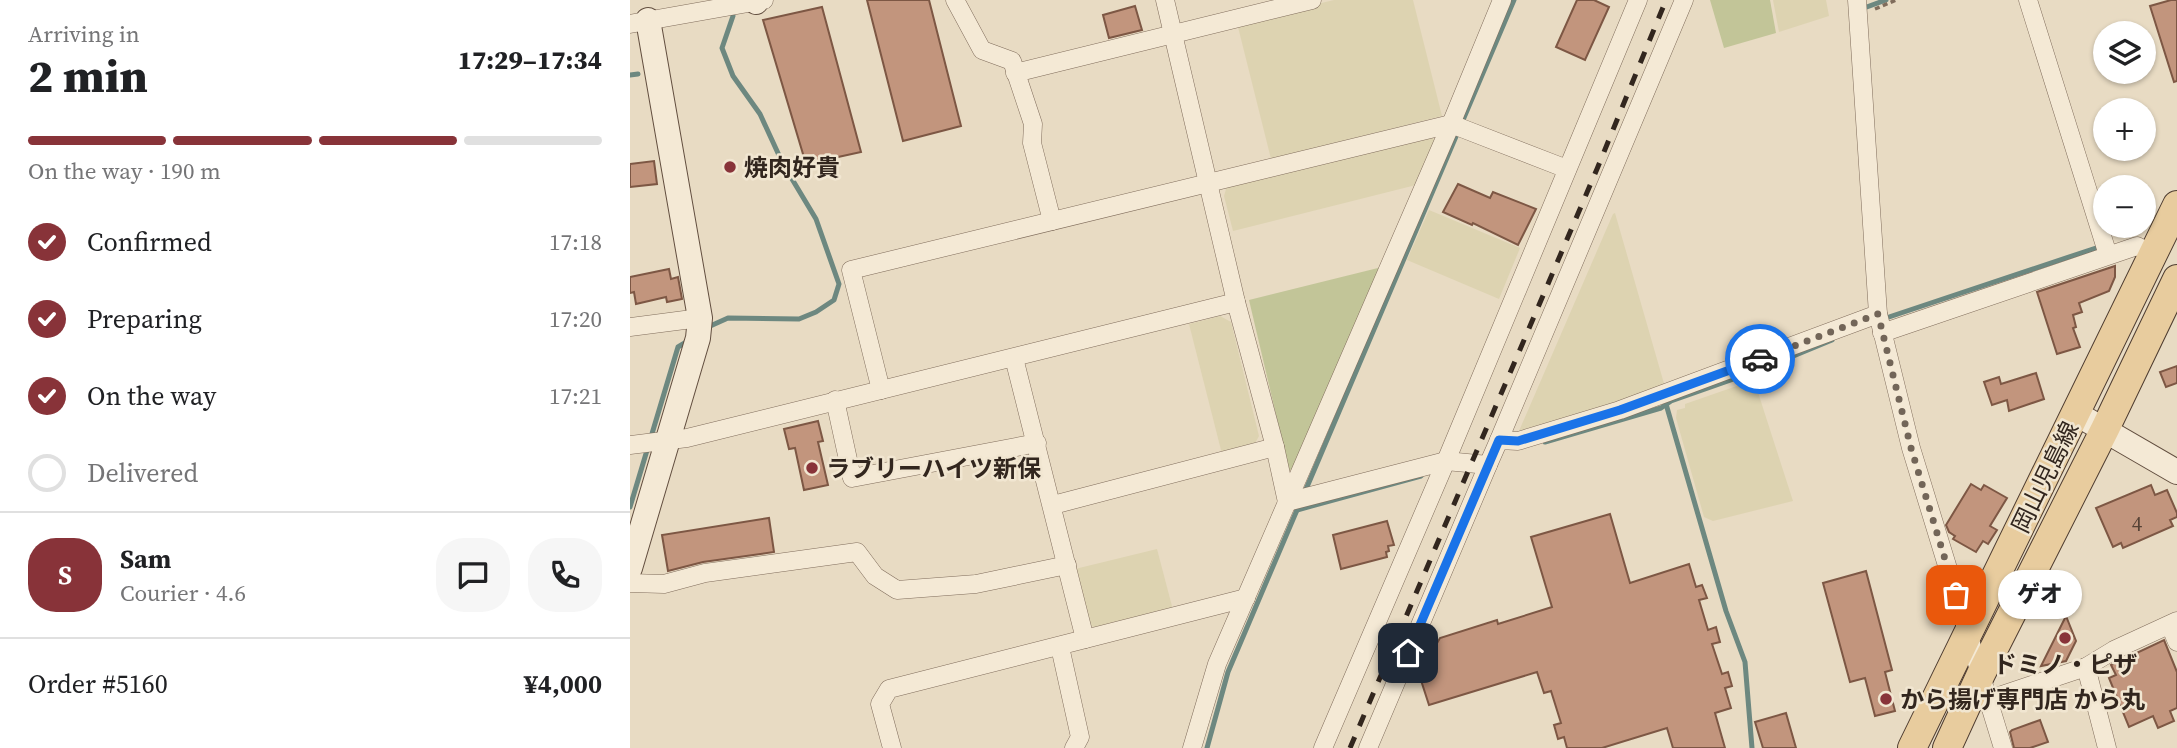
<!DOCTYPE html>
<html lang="en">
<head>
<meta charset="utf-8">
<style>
  :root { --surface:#fff; --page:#f6f6f6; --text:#202124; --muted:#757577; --line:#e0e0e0; --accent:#883339 }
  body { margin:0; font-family:"Source Serif 4","Noto Sans JP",serif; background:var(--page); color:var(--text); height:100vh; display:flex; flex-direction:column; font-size:26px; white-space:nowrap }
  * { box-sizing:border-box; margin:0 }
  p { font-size:23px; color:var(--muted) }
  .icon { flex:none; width:38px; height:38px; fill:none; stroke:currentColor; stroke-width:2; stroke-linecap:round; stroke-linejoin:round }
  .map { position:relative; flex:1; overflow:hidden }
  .sheet { display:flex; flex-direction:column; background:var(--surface); width:630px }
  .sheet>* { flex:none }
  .fabs { position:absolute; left:1463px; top:21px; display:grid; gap:14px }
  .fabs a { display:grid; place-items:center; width:63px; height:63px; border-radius:50%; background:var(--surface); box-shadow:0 2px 5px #0004; font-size:35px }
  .pin { position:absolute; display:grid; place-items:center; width:60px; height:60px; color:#fff; margin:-30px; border-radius:14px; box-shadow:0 4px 10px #0006 }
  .courier { position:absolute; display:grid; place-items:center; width:70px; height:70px; margin:-35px; border:5px solid #1a73e8; border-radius:50%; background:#fff; color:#222; box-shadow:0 2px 9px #0007 }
  .bubble { position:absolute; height:49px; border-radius:24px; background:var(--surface); box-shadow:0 2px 5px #0004; font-size:23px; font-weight:800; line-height:49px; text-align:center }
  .headline em { font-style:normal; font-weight:800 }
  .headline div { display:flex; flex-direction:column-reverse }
  .headline { display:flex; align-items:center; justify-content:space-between; height:119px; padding:0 28px }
  h1 { font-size:46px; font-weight:800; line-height:52px }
  .bar { display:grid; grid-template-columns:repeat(4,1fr); gap:10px 7px; align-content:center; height:84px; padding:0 28px }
  .bar i { height:9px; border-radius:5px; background:var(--line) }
  .bar .selected { background:var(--accent) }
  .bar p { grid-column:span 4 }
  .line { display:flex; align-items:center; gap:18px; padding:0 28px; border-top:2px solid var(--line) }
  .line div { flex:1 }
  .round { display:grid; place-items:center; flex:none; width:74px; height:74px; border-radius:28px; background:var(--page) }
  ol { padding:0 28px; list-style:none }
  li { display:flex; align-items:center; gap:21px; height:77px }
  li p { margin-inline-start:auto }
  li .icon { padding:7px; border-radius:50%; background:var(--accent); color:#fff; stroke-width:4 }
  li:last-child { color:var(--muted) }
  li i { width:38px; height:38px; border:4px solid var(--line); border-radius:50% }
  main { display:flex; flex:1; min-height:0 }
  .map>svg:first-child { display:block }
</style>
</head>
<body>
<main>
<section class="sheet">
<div class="headline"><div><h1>2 min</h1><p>Arriving in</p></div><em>17:29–17:34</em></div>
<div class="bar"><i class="selected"></i><i class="selected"></i><i class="selected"></i><i></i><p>On the way · 190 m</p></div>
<ol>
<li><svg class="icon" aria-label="check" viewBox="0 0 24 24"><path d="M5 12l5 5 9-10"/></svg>Confirmed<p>17:18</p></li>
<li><svg class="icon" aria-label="check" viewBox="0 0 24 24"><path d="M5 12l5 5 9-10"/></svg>Preparing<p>17:20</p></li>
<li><svg class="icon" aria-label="check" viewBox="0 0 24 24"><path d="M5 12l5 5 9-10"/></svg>On the way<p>17:21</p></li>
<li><i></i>Delivered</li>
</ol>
<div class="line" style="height:126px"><b class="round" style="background:var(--accent);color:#fff">S</b><div><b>Sam</b><p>Courier · 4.6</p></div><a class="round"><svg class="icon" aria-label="chat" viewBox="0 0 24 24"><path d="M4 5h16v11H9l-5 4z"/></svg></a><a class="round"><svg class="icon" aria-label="phone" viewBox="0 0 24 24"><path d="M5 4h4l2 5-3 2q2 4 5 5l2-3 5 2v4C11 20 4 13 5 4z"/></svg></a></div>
<div class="line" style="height:91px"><div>Order #5160</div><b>¥4,000</b></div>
</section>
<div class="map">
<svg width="1547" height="748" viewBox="0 0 1547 748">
  <rect width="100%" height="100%" fill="#e8dbc3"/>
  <g fill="#ddd3b1">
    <polygon points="704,0 783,0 812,116 641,159 607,23"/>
    <polygon points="1143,0 1196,0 1199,16 1149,32"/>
    <polygon points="801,136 806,141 786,185 603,231 594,196 597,186"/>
    <polygon points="799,210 890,248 869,299 777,260"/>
    <polygon points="985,213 1035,387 889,431 983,214"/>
    <polygon points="590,316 601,322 629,436 623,447 592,454 559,324"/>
    <polygon points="1124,380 1163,501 1083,521 1074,517 1046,418 1047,410 1055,408 1055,404"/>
    <polygon points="527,549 543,610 466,629 458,623 445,569"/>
  </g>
  <g fill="#c2c598">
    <polygon points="1080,0 1140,0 1146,33 1094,48"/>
    <polygon points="752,267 666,469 659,470 619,300"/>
  </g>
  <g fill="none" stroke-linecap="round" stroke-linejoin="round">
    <g stroke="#6d8880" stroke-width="5">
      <polyline points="1234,8 1256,0"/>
      <polyline points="0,75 8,74"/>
      <polyline points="1253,319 1466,248"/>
      <polyline points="78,327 98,318 169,319 186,312 204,300 209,284 186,219 153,164 130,114 103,76 92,48 103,16 102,10"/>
      <polyline points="1036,404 1096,611 1115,662 1122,748"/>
      <polyline points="915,442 1031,408 1041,401 1132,369 1202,340"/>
      <polyline points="674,494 884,0"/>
      <polyline points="0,507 48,347 58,341"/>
      <polyline points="667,510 791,476"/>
      <polyline points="577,748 598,672 670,503"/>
    </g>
  </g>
  <g fill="#c2957d" stroke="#7d5744" stroke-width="2">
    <polygon points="237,0 299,0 331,126 273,141"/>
    <polygon points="947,0 964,0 979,7 955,60 926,47"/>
    <polygon points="1541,0 1547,0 1547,81 1544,82 1520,6"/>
    <polygon points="505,6 512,30 479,38 473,15"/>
    <polygon points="192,7 231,152 176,164 133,20"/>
    <polygon points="24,161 27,184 0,187 0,164"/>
    <polygon points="828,184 860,198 863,192 906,209 888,245 843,223 842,225 813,212"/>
    <polygon points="1485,266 1485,277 1479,291 1449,303 1452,312 1443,315 1446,327 1443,328 1450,347 1427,354 1407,292"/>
    <polygon points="39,269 41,279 48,277 52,299 37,302 36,297 6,304 4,292 0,293 0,277"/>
    <polygon points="1547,366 1547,383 1536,387 1530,372"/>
    <polygon points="1406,373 1414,399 1379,411 1377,400 1362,405 1354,382 1369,377 1371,384"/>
    <polygon points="188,421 193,441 188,442 198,485 174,490 165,448 159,449 154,429"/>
    <polygon points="1341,484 1351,490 1354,485 1377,498 1360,526 1367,530 1358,544 1353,541 1346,552 1323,539 1325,536 1319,532 1316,525"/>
    <polygon points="1521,485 1525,495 1537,490 1547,513 1547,517 1540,520 1543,526 1493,548 1491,543 1483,547 1466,508"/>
    <polygon points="980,514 1000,583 1059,564 1066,587 1072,585 1077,598 1069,600 1078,630 1086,627 1090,642 1082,644 1092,674 1098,672 1102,686 1095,688 1101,708 1085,713 1095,748 1043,748 1037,728 972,748 937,748 934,737 928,739 924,725 931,723 921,691 914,693 907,672 799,705 789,674 810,638 867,620 868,624 922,607 901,537"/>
    <polygon points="139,518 144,552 73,562 38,571 32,535"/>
    <polygon points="757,521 764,545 758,546 759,551 756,552 757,557 711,569 703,535"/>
    <polygon points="1236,571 1262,670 1255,672 1265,711 1245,716 1235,678 1220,682 1193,583"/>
    <polygon points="1436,616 1446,641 1436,661 1411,666"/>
    <polygon points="1534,640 1547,672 1547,708 1540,711 1544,721 1528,728 1523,716 1499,727 1479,678 1486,675 1481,665"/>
    <polygon points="1156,713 1166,748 1133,748 1125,722"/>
    <polygon points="1410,720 1418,742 1400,748 1384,748 1380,732 1382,730"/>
  </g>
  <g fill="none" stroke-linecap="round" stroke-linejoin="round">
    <g stroke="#806d5c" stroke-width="19">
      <g id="street">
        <polyline points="325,0 352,50 382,61 403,124 402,143 422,221"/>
        <polyline points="535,0 606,302 645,447 657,502"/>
        <polyline points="1227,0 1248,314 1281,448 1373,748"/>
        <polyline points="1398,0 1478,255"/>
        <polyline points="0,24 134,0"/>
        <polyline points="385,73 682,0"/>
        <polyline points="0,327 70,318"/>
        <polyline points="1252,333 1507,246 1523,254"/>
        <polyline points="384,358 455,639"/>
        <polyline points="251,390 221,270 821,124 937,169"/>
        <polyline points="205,400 222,478 407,443"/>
        <polyline points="869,440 1054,0"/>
        <polyline points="0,445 57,438 606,302"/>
        <polyline points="657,502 816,461 858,465 869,440 888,441 990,410 1248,314"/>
        <polyline points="423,505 645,447"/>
        <polyline points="0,583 34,584 75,573 227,552 245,576 267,590 346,584 437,565"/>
        <polyline points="1540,625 1547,642"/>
        <polyline points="430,647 450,737 444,748"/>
        <polyline points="1456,667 1477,748"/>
        <polyline points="1360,699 1456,667 1484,650 1547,621"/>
        <polyline points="262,748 250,704 259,689 616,598"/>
        <polyline points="562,748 587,664 821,124 872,0"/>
        <polyline points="693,748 816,461 1008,0"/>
        <polyline points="738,748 858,465"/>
      </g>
    </g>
    <g stroke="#624e3f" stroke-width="26">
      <g id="secondary">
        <polyline points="125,0 126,2"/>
        <polyline points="1445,413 1547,472"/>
        <polyline points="0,568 68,338 70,318 18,20"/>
      </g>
    </g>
    <g stroke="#4e3c30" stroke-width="30">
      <g id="primary">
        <polyline points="1282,748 1547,205"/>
        <polyline points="1317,748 1351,674 1475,429 1547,279"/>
      </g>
    </g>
    <polyline stroke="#806d5c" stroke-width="3.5" stroke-dasharray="5 3.5" stroke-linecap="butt" points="1245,9 1266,0"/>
    <use href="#street" stroke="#f4e9d5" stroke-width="18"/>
    <use href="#secondary" stroke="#f4e9d5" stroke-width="24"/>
    <use href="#primary" stroke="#e8cc9e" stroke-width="28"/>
    <polyline stroke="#32261e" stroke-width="5" stroke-dasharray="12 12" stroke-linecap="butt" points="720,748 967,169 1036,0"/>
  </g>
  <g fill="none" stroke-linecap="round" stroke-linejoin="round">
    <polyline stroke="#726558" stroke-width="7" stroke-dasharray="0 12.6" points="1130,359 1248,314 1281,448 1326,595"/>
    <polyline stroke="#1a73e8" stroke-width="9" points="778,653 869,440 888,441 990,410 1130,359"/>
  </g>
  <g fill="#883339" stroke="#f1e6d1" stroke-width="2.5">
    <circle cx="100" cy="167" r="7"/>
    <circle cx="182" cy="468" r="7"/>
    <circle cx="1435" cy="638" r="7"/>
    <circle cx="1256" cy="699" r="7"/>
  </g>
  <g text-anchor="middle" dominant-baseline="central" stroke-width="5" stroke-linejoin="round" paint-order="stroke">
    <g font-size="21" fill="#564236">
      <text x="1507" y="523">4</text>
    </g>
    <g font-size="24" font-weight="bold" fill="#32261e" stroke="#f1e6d1" text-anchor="start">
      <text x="114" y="167">焼肉好貴</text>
      <text x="196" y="468">ラブリーハイツ新保</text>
      <text x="1435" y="664" text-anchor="middle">ドミノ・ピザ</text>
      <text x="1270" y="699">から揚げ専門店 から丸</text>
    </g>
    <g font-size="24" fill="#32261e" stroke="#f1e6d1">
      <text transform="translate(1415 477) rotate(-64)">岡山児島線</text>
    </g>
  </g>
</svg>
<div class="fabs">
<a><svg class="icon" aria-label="layers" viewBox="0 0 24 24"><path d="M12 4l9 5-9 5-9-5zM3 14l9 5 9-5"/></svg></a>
<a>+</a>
<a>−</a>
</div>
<div class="pin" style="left:1326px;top:595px;background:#ea580c"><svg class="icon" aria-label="bag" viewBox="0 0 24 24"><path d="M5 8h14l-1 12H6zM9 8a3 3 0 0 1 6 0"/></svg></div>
<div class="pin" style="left:778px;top:653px;background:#1f2937"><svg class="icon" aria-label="home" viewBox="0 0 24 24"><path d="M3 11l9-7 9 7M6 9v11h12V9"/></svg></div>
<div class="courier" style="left:1130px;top:359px"><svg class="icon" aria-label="car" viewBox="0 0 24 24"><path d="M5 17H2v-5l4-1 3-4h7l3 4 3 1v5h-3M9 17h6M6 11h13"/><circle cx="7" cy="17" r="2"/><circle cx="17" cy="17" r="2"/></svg></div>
<div class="bubble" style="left:1368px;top:570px;width:84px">ゲオ</div>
</div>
</main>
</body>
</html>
